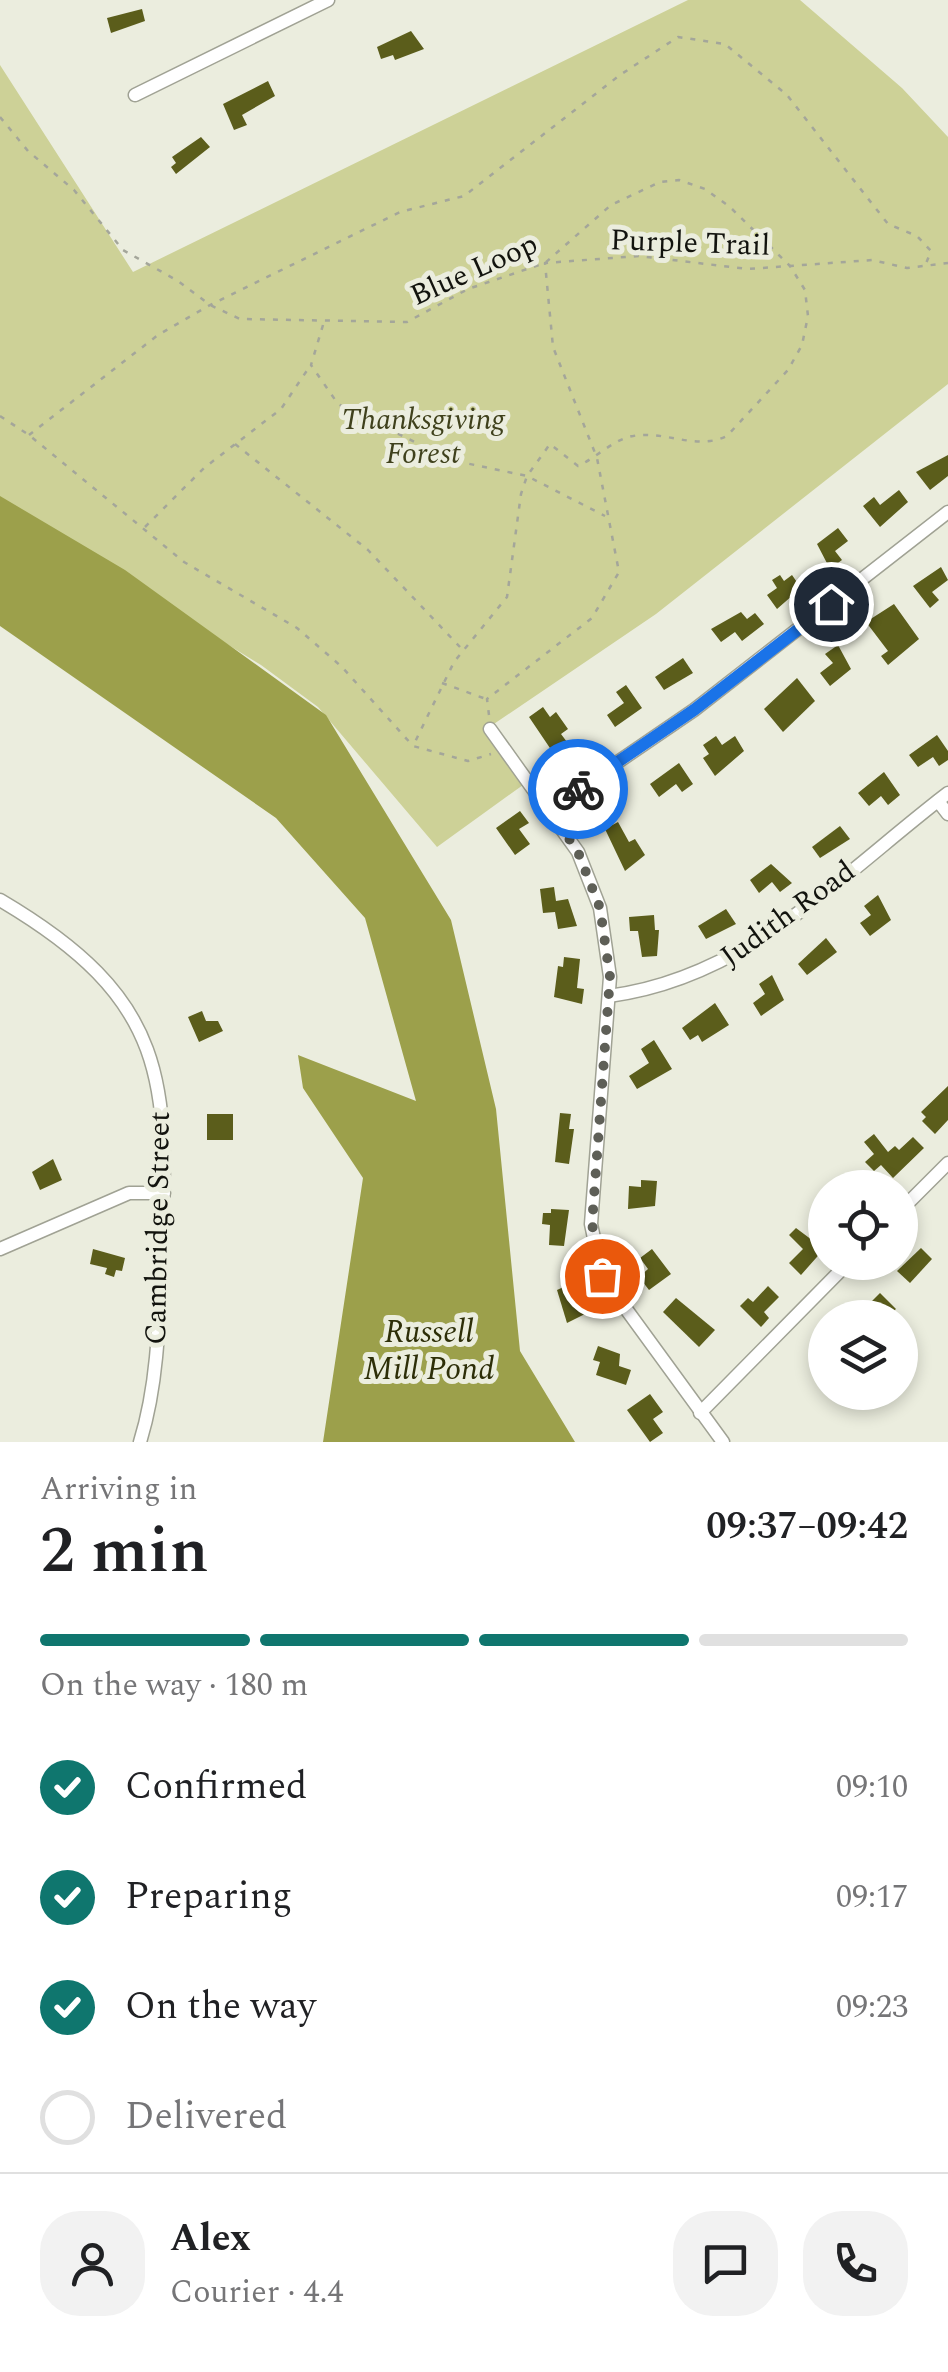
<!DOCTYPE html>
<html lang="en">
<head>
<meta charset="utf-8">
<style>
  :root { --surface:#fff; --page:#f2f2f2; --text:#202124; --muted:#757577; --line:#e0e0e0; --accent:#0f766e }
  body { margin:0; font-family:Spectral,serif; background:var(--page); color:var(--text); height:100vh; display:flex; flex-direction:column; font-size:38px; white-space:nowrap }
  * { box-sizing:border-box; margin:0 }
  p { font-size:32px; color:var(--muted) }
  .icon { flex:none; width:55px; height:55px; fill:none; stroke:currentColor; stroke-width:2; stroke-linecap:round; stroke-linejoin:round }
  .map { position:relative; height:1442px; overflow:hidden }
  .drawer { display:flex; flex-direction:column; background:var(--surface); flex:1 }
  .drawer>* { flex:none }
  .buttons { position:absolute; left:808px; top:1170px; display:grid; gap:20px }
  .buttons a { display:grid; place-items:center; width:110px; height:110px; border-radius:50%; background:var(--surface); box-shadow:0 5px 15px #0003; font-size:50px }
  .pin { position:absolute; display:grid; place-items:center; width:85px; height:85px; color:#fff; margin:-42px; border:5px solid #fff; border-radius:50%; box-shadow:0 2px 10px #0007 }
  .courier { position:absolute; display:grid; place-items:center; width:100px; height:100px; margin:-50px; border:8px solid #1a73e8; border-radius:50%; background:#fff; color:#222; box-shadow:0 2px 12px #0007 }
  .overview em { font-style:normal; font-weight:600 }
  .overview div { display:flex; flex-direction:column-reverse }
  .overview { display:flex; align-items:center; justify-content:space-between; height:170px; padding:0 40px }
  h1 { font-size:65px; font-weight:600; line-height:75px }
  .bar { display:grid; grid-template-columns:repeat(4,1fr); gap:15px 10px; align-content:center; height:120px; padding:0 40px }
  .bar i { height:12px; border-radius:8px; background:var(--line) }
  .bar .on { background:var(--accent) }
  .bar p { grid-column:span 4 }
  .line { display:flex; align-items:center; gap:25px; padding:0 40px; border-top:2px solid var(--line) }
  .line div { flex:1 }
  .round { display:grid; place-items:center; flex:none; width:105px; height:105px; border-radius:40px; background:var(--page) }
  ol { padding:0 40px; list-style:none }
  li { display:flex; align-items:center; gap:30px; height:110px }
  li p { margin-inline-start:auto }
  li .icon { padding:10px; border-radius:50%; background:var(--accent); color:#fff; stroke-width:4 }
  li:last-child { color:var(--muted) }
  li i { width:55px; height:55px; border:5px solid var(--line); border-radius:50% }
  .map>svg:first-child { display:block }
</style>
</head>
<body>
<div class="map">
<svg width="948" height="1442" viewBox="0 0 948 1442">
  <rect width="100%" height="100%" fill="#ebedde"/>
  <polygon fill="#cdd197" points="688,0 800,0 902,88 948,137 948,384 656,614 485,730 523,785 437,847 318,707 261,665 0,504 0,65 133,272"/>
  <polygon fill="#9ca04b" points="0,496 125,570 326,715 451,920 496,1109 520,1351 575,1442 323,1442 363,1178 303,1088 298,1055 416,1101 365,918 276,818 0,626"/>
  <g fill="#5b5d1b">
    <polygon points="142,9 145,21 111,33 107,18"/>
    <polygon points="411,31 424,49 395,60 393,55 381,59 377,47"/>
    <polygon points="268,81 275,96 242,115 247,125 234,130 223,104"/>
    <polygon points="201,137 210,147 176,174 171,167 176,163 172,157"/>
    <polygon points="948,455 948,476 930,490 916,472"/>
    <polygon points="899,490 908,502 880,527 863,506 874,497 880,505"/>
    <polygon points="838,528 848,541 835,551 842,560 830,569 817,544"/>
    <polygon points="941,567 948,580 932,592 939,600 930,608 913,586"/>
    <polygon points="780,575 784,581 792,575 801,588 777,609 767,595 777,588 772,580"/>
    <polygon points="894,604 919,639 888,665 881,656 888,651 866,622"/>
    <polygon points="741,612 747,619 755,613 764,624 742,641 735,632 721,642 711,629"/>
    <polygon points="838,645 851,669 830,686 820,673 833,663 825,654"/>
    <polygon points="683,658 693,673 664,690 655,677"/>
    <polygon points="797,678 815,701 783,732 764,709"/>
    <polygon points="626,685 642,708 615,727 607,715 624,703 616,692"/>
    <polygon points="543,707 550,717 556,712 568,729 561,734 570,746 556,757 529,717"/>
    <polygon points="937,735 948,751 948,760 939,766 933,757 918,767 909,755"/>
    <polygon points="716,736 722,745 735,736 744,751 715,776 703,758 709,754 703,745"/>
    <polygon points="679,763 693,784 682,792 676,784 659,797 650,784"/>
    <polygon points="884,772 900,795 888,805 881,796 869,806 858,793"/>
    <polygon points="520,811 529,823 519,829 530,844 515,855 496,828"/>
    <polygon points="618,822 629,842 635,839 645,855 625,871 605,829"/>
    <polygon points="840,826 850,839 820,858 812,847"/>
    <polygon points="771,864 792,883 780,892 772,882 759,893 750,880"/>
    <polygon points="554,887 556,901 568,899 577,926 558,929 555,912 543,913 540,889"/>
    <polygon points="878,895 891,920 870,936 860,923 871,915 864,906"/>
    <polygon points="726,909 736,924 706,939 698,926"/>
    <polygon points="654,915 655,930 659,930 657,956 642,957 638,931 630,931 629,917"/>
    <polygon points="826,938 837,952 807,975 798,964"/>
    <polygon points="564,957 580,959 577,988 584,989 582,1004 554,997 558,966 563,967"/>
    <polygon points="772,975 784,1000 761,1016 753,1003 765,994 759,984"/>
    <polygon points="715,1003 729,1025 702,1042 698,1035 690,1040 682,1028"/>
    <polygon points="202,1011 206,1021 218,1021 223,1031 199,1042 188,1017"/>
    <polygon points="654,1040 672,1069 637,1089 629,1076 649,1063 641,1049"/>
    <polygon points="948,1086 948,1120 935,1134 922,1121 926,1117 921,1112"/>
    <polygon points="560,1113 571,1114 569,1129 574,1129 569,1164 555,1162"/>
    <rect x="207" y="1114" width="26" height="26"/>
    <polygon points="874,1134 888,1152 895,1146 899,1150 913,1137 924,1148 893,1178 881,1165 874,1171 865,1162 874,1154 864,1142"/>
    <polygon points="53,1159 62,1180 40,1190 32,1172"/>
    <polygon points="641,1180 657,1181 655,1206 628,1209 629,1186 641,1187"/>
    <polygon points="551,1209 569,1210 564,1246 549,1245 550,1225 542,1224 543,1213 551,1213"/>
    <polygon points="796,1228 824,1249 801,1275 789,1263 803,1249 789,1235"/>
    <polygon points="921,1248 932,1259 910,1283 897,1271"/>
    <polygon points="93,1249 125,1258 122,1271 116,1270 114,1277 105,1274 107,1268 90,1264"/>
    <polygon points="652,1249 671,1274 649,1290 639,1277 648,1269 640,1258"/>
    <polygon points="570,1284 587,1313 567,1323 557,1290"/>
    <polygon points="768,1286 779,1297 764,1312 769,1318 761,1327 740,1306 748,1298 753,1302"/>
    <polygon points="880,1293 896,1309 886,1318 855,1318"/>
    <polygon points="676,1298 715,1330 699,1347 663,1312"/>
    <polygon points="598,1346 620,1354 619,1366 631,1370 626,1385 596,1375 600,1362 593,1360"/>
    <polygon points="650,1394 663,1412 653,1419 663,1433 650,1442 627,1410"/>
  </g>
  <g fill="none" stroke-linecap="round" stroke-linejoin="round">
    <g stroke="#a0a294" stroke-width="15">
      <g id="minor">
        <polyline points="135,95 328,0"/>
        <polyline points="490,729 578,852 600,908 610,977 591,1224 602,1276 723,1442"/>
        <polyline points="938,801 948,814"/>
        <polyline points="549,809 694,710 948,512"/>
        <path d="M0,900C168,999 170,1079 161,1260C159,1321 158,1384 140,1442"/>
        <path d="M609,996C748,978 842,874 948,793"/>
        <polyline points="900,1211 948,1163"/>
        <polyline points="0,1249 129,1193 164,1193"/>
        <polyline points="700,1413 849,1262"/>
      </g>
    </g>
    <g stroke="#a4a69a" stroke-width="2.5" stroke-dasharray="5 8" stroke-linecap="butt">
      <path d="M0,117L28,151L74,190L123,250L178,281L210,305L240,319L407,322L468,289L545,263L611,205L660,182L679,180L705,189L730,207L790,266L805,290L808,316L802,345L788,370L727,436C696,451 665,430 633,436C614,439 596,458 578,466L550,444L527,476L521,494L507,597L454,662L413,746"/>
      <polyline points="323,325 311,365 338,404 451,460 527,476 605,516"/>
      <polyline points="0,416 29,435 184,562 297,628 342,667 413,746 468,761 491,754"/>
      <polyline points="29,435 158,335 210,305 400,212 464,196 620,75 678,37 725,44 787,95 888,224 917,236 931,251 925,266"/>
      <polyline points="235,444 368,550 460,647"/>
      <polyline points="145,527 204,468 281,409 310,366"/>
      <polyline points="442,683 486,699"/>
      <polyline points="489,715 487,699 592,618 619,572 597,458 553,347 545,263 639,256 748,269 872,260 907,268 948,263"/>
    </g>
    <use href="#minor" stroke="#fff" stroke-width="12"/>
  </g>
  <g fill="none" stroke-linecap="round" stroke-linejoin="round">
    <polyline stroke="#5e5f57" stroke-width="10" stroke-dasharray="0 18" points="578,789 549,809 578,852 600,908 610,977 592,1224 602,1276"/>
    <polyline stroke="#1a73e8" stroke-width="12" points="578,789 694,710 831,604"/>
  </g>
  <g text-anchor="middle" dominant-baseline="central" stroke-width="10" stroke-linejoin="round" paint-order="stroke">
    <g font-size="30" fill="#12130e" stroke="#ebedde">
      <text transform="translate(690 243) rotate(2)">Purple Trail</text>
      <text transform="translate(474 270) rotate(-24)">Blue Loop</text>
      <text transform="translate(788 914) rotate(-36)">Judith Road</text>
      <text transform="translate(158 1228) rotate(-89)">Cambridge Street</text>
    </g>
    <g font-size="30" font-style="italic" fill="#3f411c" stroke="#ebedde">
      <text x="423" y="420">Thanksgiving<tspan x="423" dy="34">Forest</tspan></text>
    </g>
    <g font-size="32" font-style="italic" fill="#2d2e08" stroke="#ebedde">
      <text x="429" y="1332">Russell<tspan x="429" dy="37">Mill Pond</tspan></text>
    </g>
  </g>
</svg>
<div class="buttons">
<a><svg class="icon" aria-label="locate" viewBox="0 0 24 24"><circle cx="12" cy="12" r="6"/><path d="M12 2v4M12 18v4M2 12h4M18 12h4"/></svg></a>
<a><svg class="icon" aria-label="layers" viewBox="0 0 24 24"><path d="M12 4l9 5-9 5-9-5zM3 14l9 5 9-5"/></svg></a>
</div>
<div class="pin" style="left:602px;top:1276px;background:#ea580c"><svg class="icon" aria-label="bag" viewBox="0 0 24 24"><path d="M5 8h14l-1 12H6zM9 8a3 3 0 0 1 6 0"/></svg></div>
<div class="pin" style="left:831px;top:604px;background:#1f2937"><svg class="icon" aria-label="home" viewBox="0 0 24 24"><path d="M3 11l9-7 9 7M6 9v11h12V9"/></svg></div>
<div class="courier" style="left:578px;top:789px"><svg class="icon" aria-label="bike" viewBox="0 0 24 24"><circle cx="6" cy="16" r="4"/><circle cx="18" cy="16" r="4"/><path d="M6 16l4-8h5l3 8M10 8l3 8H6M13 5h3"/></svg></div>
</div>
<section class="drawer">
<div class="overview"><div><h1>2 min</h1><p>Arriving in</p></div><em>09:37–09:42</em></div>
<div class="bar"><i class="on"></i><i class="on"></i><i class="on"></i><i></i><p>On the way · 180 m</p></div>
<ol>
<li><svg class="icon" aria-label="check" viewBox="0 0 24 24"><path d="M5 12l5 5 9-10"/></svg>Confirmed<p>09:10</p></li>
<li><svg class="icon" aria-label="check" viewBox="0 0 24 24"><path d="M5 12l5 5 9-10"/></svg>Preparing<p>09:17</p></li>
<li><svg class="icon" aria-label="check" viewBox="0 0 24 24"><path d="M5 12l5 5 9-10"/></svg>On the way<p>09:23</p></li>
<li><i></i>Delivered</li>
</ol>
<div class="line" style="height:180px"><a class="round"><svg class="icon" aria-label="person" viewBox="0 0 24 24"><circle cx="12" cy="8" r="4"/><path d="M4 21q1-7 8-7t8 7"/></svg></a><div><b>Alex</b><p>Courier · 4.4</p></div><a class="round"><svg class="icon" aria-label="chat" viewBox="0 0 24 24"><path d="M4 5h16v11H9l-5 4z"/></svg></a><a class="round"><svg class="icon" aria-label="phone" viewBox="0 0 24 24"><path d="M5 4h4l2 5-3 2q2 4 5 5l2-3 5 2v4C11 20 4 13 5 4z"/></svg></a></div>
</section>
</body>
</html>
